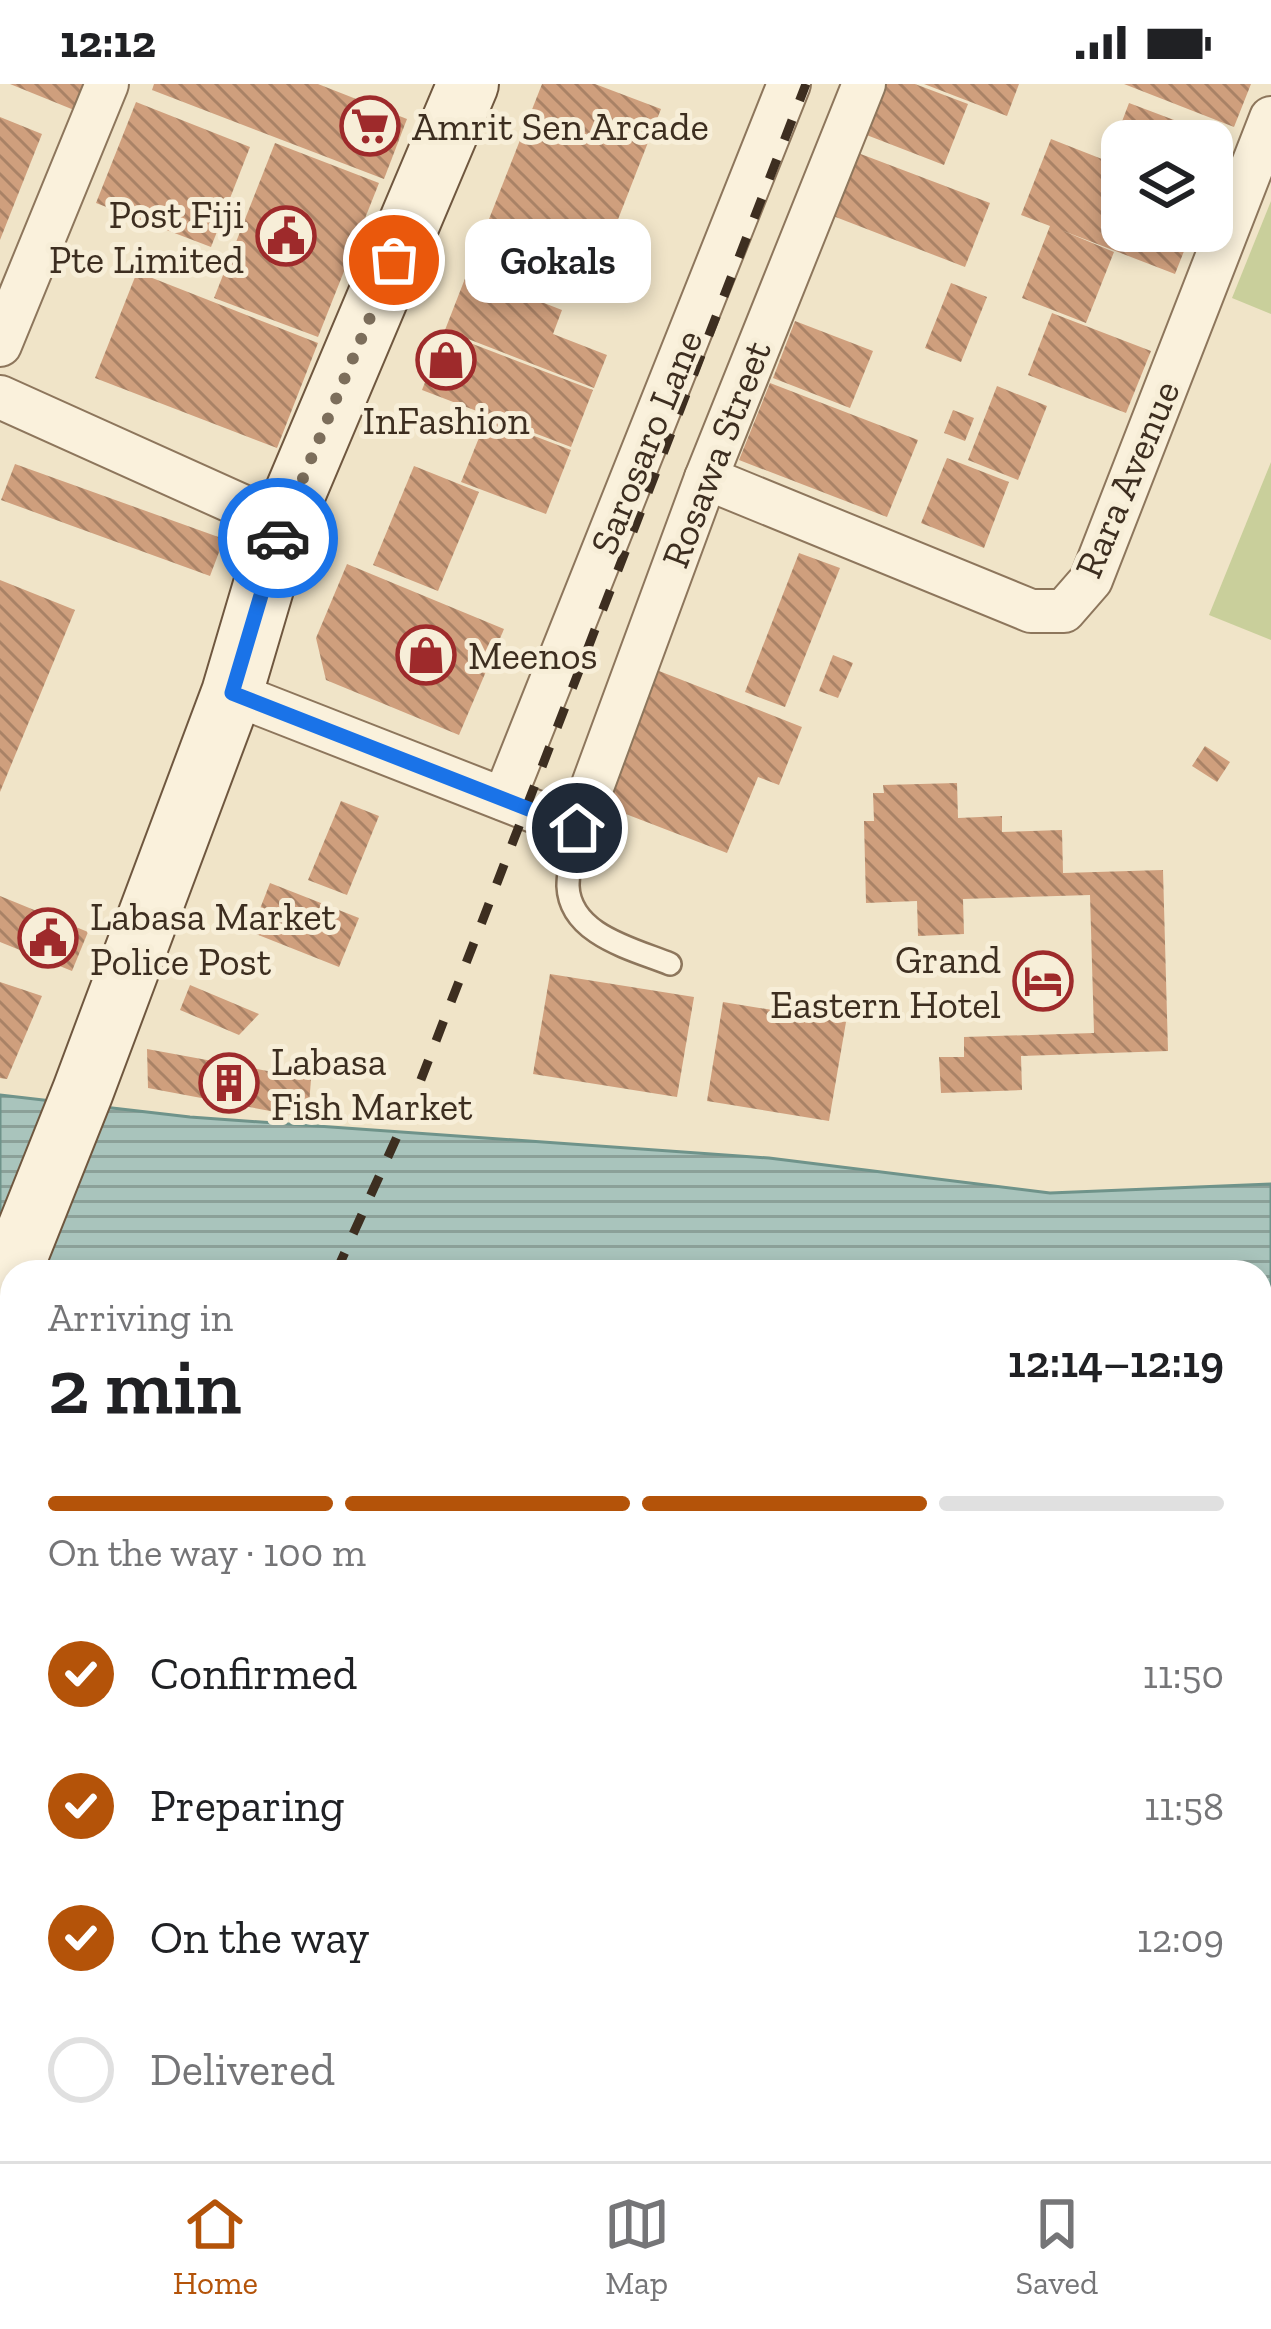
<!DOCTYPE html>
<html lang="en">
<head>
<meta charset="utf-8">
<style>
  :root { --surface:#fff; --page:#f6f6f6; --text:#202124; --muted:#757577; --line:#e0e0e0; --accent:#b45309 }
  body { margin:0; font-family:"Zilla Slab",serif; background:var(--page); color:var(--text); height:100vh; display:flex; flex-direction:column; font-size:45px; white-space:nowrap }
  * { box-sizing:border-box; margin:0 }
  p { font-size:39px; color:var(--muted) }
  .icon { flex:none; width:66px; height:66px; fill:none; stroke:currentColor; stroke-width:2; stroke-linecap:round; stroke-linejoin:round }
  .map { position:relative; flex:1; overflow:hidden }
  .drawer { position:absolute; left:0px; top:1176px; width:1272px; height:903px; display:flex; flex-direction:column; background:var(--surface); border-radius:36px 36px 0 0; box-shadow:0 6px 18px #0003 }
  .drawer>* { flex:none }
  .tools { position:absolute; left:1101px; top:36px; display:grid; gap:24px }
  .tools a { display:grid; place-items:center; width:132px; height:132px; border-radius:24px; background:var(--surface); box-shadow:0 6px 18px #0003; font-size:60px }
  .pin { position:absolute; display:grid; place-items:center; width:102px; height:102px; color:#fff; margin:-51px; border:6px solid #fff; border-radius:50%; box-shadow:0 3px 12px #0007 }
  .courier { position:absolute; display:grid; place-items:center; width:120px; height:120px; margin:-60px; border:9px solid #1a73e8; border-radius:50%; background:#fff; color:#222; box-shadow:0 3px 15px #0007 }
  .bubble { position:absolute; height:84px; border-radius:24px; background:var(--surface); box-shadow:0 6px 18px #0003; font-size:39px; font-weight:600; line-height:84px; text-align:center }
  .headline em { font-style:normal; font-weight:600 }
  .headline div { display:flex; flex-direction:column-reverse }
  .headline { display:flex; align-items:center; justify-content:space-between; height:204px; padding:0 48px }
  h1 { font-size:78px; font-weight:600; line-height:90px }
  .bar { display:grid; grid-template-columns:repeat(4,1fr); gap:18px 12px; align-content:center; height:144px; padding:0 48px }
  .bar i { height:15px; border-radius:9px; background:var(--line) }
  .bar .current { background:var(--accent) }
  .bar p { grid-column:span 4 }
  ol { padding:0 48px; list-style:none }
  li { display:flex; align-items:center; gap:36px; height:132px }
  li p { margin-inline-start:auto }
  li .icon { padding:12px; border-radius:50%; background:var(--accent); color:#fff; stroke-width:4 }
  li:last-child { color:var(--muted) }
  li i { width:66px; height:66px; border:6px solid var(--line); border-radius:50% }
  .status { display:flex; justify-content:space-between; align-items:center; height:84px; padding:0 60px; background:var(--surface); direction:ltr }
  .status svg { height:33px; fill:currentColor }
  .tabs { display:flex; justify-content:space-around; align-items:center; height:168px; border-top:3px solid var(--line); background:var(--surface); font-size:33px; color:var(--muted) }
  .tabs a { display:grid; justify-items:center; gap:6px }
  .tabs .current { color:var(--accent) }
  .map>svg:first-child { display:block }
</style>
</head>
<body>
<div class="status"><b>12:12</b><svg viewBox="0 0 49 12"><path d="M0 12V9h3v3zM5 12V6h3v6zM10 12V3h3v9zM15 12V0h3v12zM26 1h20v11H26zM47 4h2v5h-2z"/></svg></div>
<div class="map">
<svg width="1271" height="2077" viewBox="0 0 1271 2077">
  <defs>
    <pattern id="water-rules" width="6" height="5" patternUnits="userSpaceOnUse" patternTransform="scale(3)"><rect width="6" height="5" fill="#a9c4bc"/><path d="M0 2.5h6" fill="none" stroke="#8ba098"/></pattern>
    <pattern id="building-back-hatch" width="6" height="6" patternUnits="userSpaceOnUse" patternTransform="scale(3)"><rect width="6" height="6" fill="#cf9f7d"/><path d="M-1 5l2 2M0 0l6 6M5-1l2 2" fill="none" stroke="#a98266"/></pattern>
  </defs>
  <rect width="100%" height="100%" fill="#f0e4c8"/>
  <g fill="#c9cf9b">
    <polygon points="1271,117 1271,230 1232,214"/>
    <polygon points="1271,378 1271,556 1209,531"/>
  </g>
  <polygon fill="url(#water-rules)" stroke="#6f938a" stroke-width="3" points="0,1011 190,1033 769,1074 1050,1109 1271,1100 1271,1576 1260,1577 1260,1188 12,1188 12,1408 0,1403"/>
  <g fill="url(#building-back-hatch)">
    <polygon points="10,0 85,0 74,26"/>
    <polygon points="154,0 318,0 407,35 384,95 152,6"/>
    <polygon points="542,0 595,0 661,25 594,197 482,153"/>
    <polygon points="884,0 915,0 968,20 944,81 864,50"/>
    <polygon points="924,0 1019,0 1007,32"/>
    <polygon points="1124,0 1251,0 1234,43"/>
    <polygon points="136,18 250,63 211,163 96,119"/>
    <polygon points="1129,19 1227,56 1212,94 1212,57 1122,57 1122,147 1192,147 1175,190 1061,146 1114,168 1086,239 1022,214 1050,142 1021,131 1051,55 1107,77"/>
    <polygon points="0,33 42,50 0,156"/>
    <polygon points="275,59 379,99 318,253 214,214"/>
    <polygon points="858,69 990,119 965,183 833,132"/>
    <polygon points="480,156 544,181 531,214 562,226 553,250 607,271 594,304 445,246"/>
    <polygon points="137,188 318,259 277,364 95,294"/>
    <polygon points="951,199 987,213 961,278 925,264"/>
    <polygon points="1052,229 1151,267 1126,329 1028,291"/>
    <polygon points="795,237 873,267 850,324 773,294"/>
    <polygon points="444,249 593,306 571,363 422,306"/>
    <polygon points="770,299 918,356 887,433 739,376"/>
    <polygon points="997,302 1047,322 1018,396 968,376"/>
    <polygon points="953,326 974,334 965,357 944,349"/>
    <polygon points="487,334 571,366 546,430 461,398"/>
    <polygon points="947,374 1009,398 984,464 921,439"/>
    <polygon points="15,380 224,455 210,492 1,416"/>
    <polygon points="414,382 479,408 438,507 373,481"/>
    <polygon points="799,469 840,484 785,623 745,608"/>
    <polygon points="347,480 504,545 459,651 326,596 316,554"/>
    <polygon points="0,496 75,526 0,708"/>
    <polygon points="833,571 853,579 838,614 819,607"/>
    <polygon points="659,587 802,643 779,701 758,693 727,769 605,722"/>
    <polygon points="1205,662 1230,678 1217,698 1192,682"/>
    <polygon points="957,699 958,734 1002,732 1002,748 1062,746 1063,789 1163,786 1168,967 1021,972 1022,1006 941,1009 939,973 964,973 964,953 1094,949 1090,811 963,815 964,850 918,852 917,817 866,819 864,737 874,737 873,709 884,709 883,701"/>
    <polygon points="341,717 379,732 347,811 308,796"/>
    <polygon points="270,799 359,834 339,883 251,848"/>
    <polygon points="0,812 88,848 72,887 0,858"/>
    <polygon points="550,890 694,913 677,1013 533,990"/>
    <polygon points="0,898 42,912 7,995 0,994"/>
    <polygon points="190,901 259,930 239,951 180,926"/>
    <polygon points="723,918 846,938 829,1037 707,1017"/>
    <polygon points="147,965 311,995 308,1034 148,1004"/>
  </g>
  <g fill="none" stroke-linecap="round" stroke-linejoin="round">
    <g stroke="#8d765c" stroke-width="26">
      <path id="lane" d="M577,744C574,762 568,783 568,802C570,851 633,865 670,880"/>
    </g>
    <g stroke="#8d765c" stroke-width="46">
      <g id="street">
        <polyline points="0,261 107,0"/>
        <polyline points="0,313 282,440"/>
        <polyline points="706,394 1031,527 1064,527 1091,496 1271,34"/>
        <polyline points="232,609 577,744 706,394 864,0"/>
        <polyline points="504,715 789,0"/>
      </g>
    </g>
    <g stroke="#6f573f" stroke-width="64">
      <polyline id="secondary" points="0,1215 83,1007 232,609 282,440 468,0"/>
    </g>
    <use href="#lane" stroke="#faf1dc" stroke-width="21"/>
    <use href="#street" stroke="#faf1dc" stroke-width="42"/>
    <use href="#secondary" stroke="#faf1dc" stroke-width="60"/>
    <g stroke="#3d2e20" stroke-width="9" stroke-dasharray="21 21" stroke-linecap="butt">
      <polyline points="336,1188 410,1024 806,0"/>
      <polyline points="0,1847 12,1831"/>
    </g>
  </g>
  <g fill="none" stroke-linecap="round" stroke-linejoin="round">
    <polyline stroke="#7c6e5b" stroke-width="12" stroke-dasharray="0 21.6" points="278,454 394,176"/>
    <polyline stroke="#1a73e8" stroke-width="15" points="278,454 232,609 577,744"/>
  </g>
  <defs>
    <g id="supermarket-ring" transform="scale(3)"><circle r="9.5" fill="#f7eed8" stroke="#9e2a2b" stroke-width="1.5"/><path d="M-6-5.5h2.5l.6 2H6L4.5 2H-2.5L-4.4-4H-6ZM-1.5 3.2a1.3 1.3 0 1 0 .1 0ZM3 3.2a1.3 1.3 0 1 0 .1 0Z" fill="#9e2a2b"/></g>
    <g id="civic-ring" transform="scale(3)"><circle r="9.5" fill="#f7eed8" stroke="#9e2a2b" stroke-width="1.5"/><path d="M-.6-6.5H3V-4.5H.6V-3L4-1V1h2V6H-6V1h2V-1L-.6-3ZM-1.2 2.5V6h2.4V2.5Z" fill="#9e2a2b"/></g>
    <g id="shop-ring" transform="scale(3)"><circle r="9.5" fill="#f7eed8" stroke="#9e2a2b" stroke-width="1.5"/><path d="M-5-2.5h2.3a2.7 3.5 0 0 1 5.4 0H5L5.5 6h-11ZM-1.5-2.5h3a1.5 2.3 0 0 0-3 0Z" fill="#9e2a2b"/></g>
    <g id="hotel-ring" transform="scale(3)"><circle r="9.5" fill="#f7eed8" stroke="#9e2a2b" stroke-width="1.5"/><path d="M-6-4.5h1.5V1H6V5H4.5V3h-9V5H-6ZM-4 0a1.8 1.8 0 1 1 3.6 0ZM.5 0V-2.5h3Q6-2.5 6 0Z" fill="#9e2a2b"/></g>
    <g id="building-ring" transform="scale(3)"><circle r="9.5" fill="#f7eed8" stroke="#9e2a2b" stroke-width="1.5"/><path d="M-4-6H4V6H1V3H-1V6H-4ZM-2.5-4.3h1.7v1.8h-1.7ZM.8-4.3h1.7v1.8H.8ZM-2.5-1h1.7V.8h-1.7ZM.8-1h1.7V.8H.8Z" fill="#9e2a2b"/></g>
  </defs>
  <g fill-rule="evenodd">
    <use href="#supermarket-ring" x="370" y="42"/>
    <use href="#civic-ring" x="286" y="152"/>
    <use href="#shop-ring" x="446" y="276"/>
    <use href="#shop-ring" x="426" y="571"/>
    <use href="#civic-ring" x="48" y="854"/>
    <use href="#hotel-ring" x="1043" y="897"/>
    <use href="#building-ring" x="229" y="999"/>
  </g>
  <g text-anchor="middle" dominant-baseline="central" stroke-width="10" stroke-linejoin="round" paint-order="stroke">
    <g font-size="39" fill="#3d2e20" stroke="#f7eed8" text-anchor="start">
      <text x="412" y="42">Amrit Sen Arcade</text>
      <text x="244" y="130" text-anchor="end">Post Fiji<tspan x="244" dy="45">Pte Limited</tspan></text>
      <text x="446" y="336" text-anchor="middle">InFashion</text>
      <text x="468" y="571">Meenos</text>
      <text x="90" y="832">Labasa Market<tspan x="90" dy="45">Police Post</tspan></text>
      <text x="1001" y="875" text-anchor="end">Grand<tspan x="1001" dy="45">Eastern Hotel</tspan></text>
      <text x="271" y="977">Labasa<tspan x="271" dy="45">Fish Market</tspan></text>
    </g>
    <g font-size="39" fill="#3d2e20" stroke="#f7eed8">
      <text transform="translate(646 358) rotate(-68)">Sarosaro Lane</text>
      <text transform="translate(716 370) rotate(-69)">Rosawa Street</text>
      <text transform="translate(1127 395) rotate(-67)">Rara Avenue</text>
    </g>
  </g>
</svg>
<div class="tools">
<a><svg class="icon" aria-label="layers" viewBox="0 0 24 24"><path d="M12 4l9 5-9 5-9-5zM3 14l9 5 9-5"/></svg></a>
</div>
<div class="pin" style="left:394px;top:176px;background:#ea580c"><svg class="icon" aria-label="bag" viewBox="0 0 24 24"><path d="M5 8h14l-1 12H6zM9 8a3 3 0 0 1 6 0"/></svg></div>
<div class="pin" style="left:577px;top:744px;background:#1f2937"><svg class="icon" aria-label="home" viewBox="0 0 24 24"><path d="M3 11l9-7 9 7M6 9v11h12V9"/></svg></div>
<div class="courier" style="left:278px;top:454px"><svg class="icon" aria-label="car" viewBox="0 0 24 24"><path d="M5 17H2v-5l4-1 3-4h7l3 4 3 1v5h-3M9 17h6M6 11h13"/><circle cx="7" cy="17" r="2"/><circle cx="17" cy="17" r="2"/></svg></div>
<div class="bubble" style="left:465px;top:135px;width:186px">Gokals</div>
<section class="drawer">
<div class="headline"><div><h1>2 min</h1><p>Arriving in</p></div><em>12:14–12:19</em></div>
<div class="bar"><i class="current"></i><i class="current"></i><i class="current"></i><i></i><p>On the way · 100 m</p></div>
<ol>
<li><svg class="icon" aria-label="check" viewBox="0 0 24 24"><path d="M5 12l5 5 9-10"/></svg>Confirmed<p>11:50</p></li>
<li><svg class="icon" aria-label="check" viewBox="0 0 24 24"><path d="M5 12l5 5 9-10"/></svg>Preparing<p>11:58</p></li>
<li><svg class="icon" aria-label="check" viewBox="0 0 24 24"><path d="M5 12l5 5 9-10"/></svg>On the way<p>12:09</p></li>
<li><i></i>Delivered</li>
</ol>
</section>
</div>
<nav class="tabs">
<a class="current"><svg class="icon" aria-label="home" viewBox="0 0 24 24"><path d="M3 11l9-7 9 7M6 9v11h12V9"/></svg>Home</a>
<a><svg class="icon" aria-label="map" viewBox="0 0 24 24"><path d="M3 6l6-2 6 2 6-2v14l-6 2-6-2-6 2zM9 4v14M15 6v14"/></svg>Map</a>
<a><svg class="icon" aria-label="saved" viewBox="0 0 24 24"><path d="M7 4h10v16l-5-4-5 4z"/></svg>Saved</a>
</nav>
</body>
</html>
